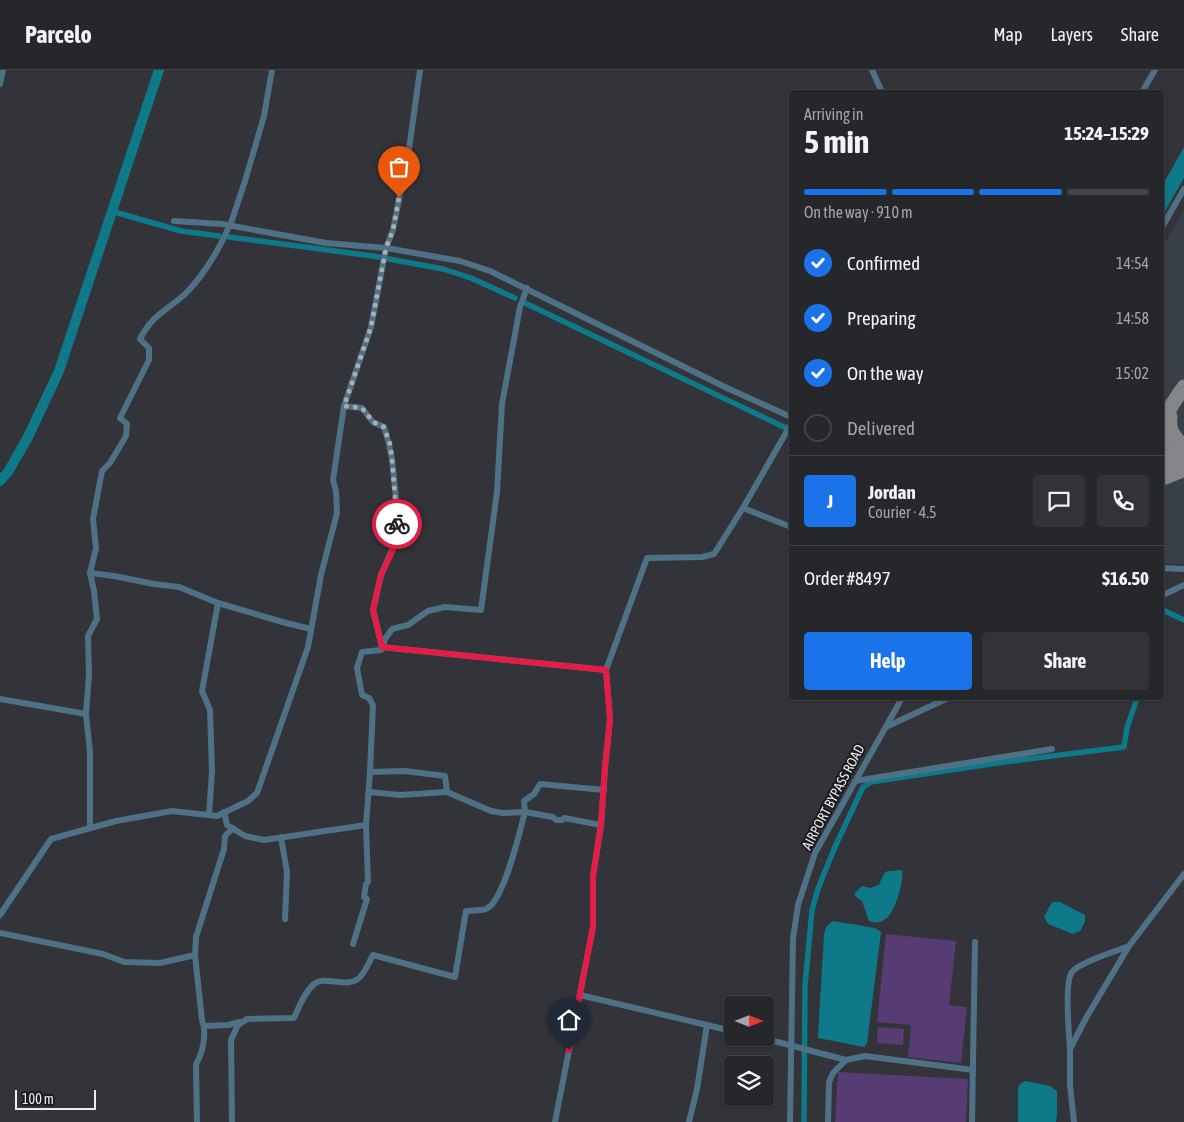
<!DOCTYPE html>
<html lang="en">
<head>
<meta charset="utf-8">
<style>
  :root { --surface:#26272b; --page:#323337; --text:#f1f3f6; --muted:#a4a5a9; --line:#424447; --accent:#1a73e8 }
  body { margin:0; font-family:"Asap Condensed",sans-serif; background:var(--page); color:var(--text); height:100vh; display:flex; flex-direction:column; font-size:19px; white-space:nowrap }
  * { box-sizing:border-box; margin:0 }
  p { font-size:16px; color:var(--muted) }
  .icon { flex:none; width:28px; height:28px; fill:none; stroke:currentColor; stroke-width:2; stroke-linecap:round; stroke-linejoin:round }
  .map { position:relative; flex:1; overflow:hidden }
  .drawer { position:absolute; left:789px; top:20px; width:375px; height:610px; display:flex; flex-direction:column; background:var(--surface); border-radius:5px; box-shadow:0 1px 4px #0004,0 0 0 1px var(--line) }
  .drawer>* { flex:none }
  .needle { width:32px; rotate:90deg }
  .controls { position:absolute; left:724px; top:926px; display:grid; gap:10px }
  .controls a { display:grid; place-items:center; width:50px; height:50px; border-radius:5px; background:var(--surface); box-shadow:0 1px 4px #0004,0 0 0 1px var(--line); font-size:25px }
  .scale { position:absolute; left:15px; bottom:12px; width:81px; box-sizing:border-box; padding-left:5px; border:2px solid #ebedf0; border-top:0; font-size:14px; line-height:18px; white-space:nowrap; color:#ebedf0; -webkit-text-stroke:4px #1b1c1e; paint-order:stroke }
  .pin { position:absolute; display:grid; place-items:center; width:42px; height:42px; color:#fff; margin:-51px -21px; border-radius:50% 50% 50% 0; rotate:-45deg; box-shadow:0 0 5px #0007 }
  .pin .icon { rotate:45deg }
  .courier { position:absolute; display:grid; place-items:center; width:50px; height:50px; margin:-25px; border:4px solid #e11d48; border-radius:50%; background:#fff; color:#222; box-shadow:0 1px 6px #0007 }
  .headline em { font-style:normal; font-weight:700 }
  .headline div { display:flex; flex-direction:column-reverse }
  .headline { display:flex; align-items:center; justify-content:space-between; height:85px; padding:0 15px }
  h1 { font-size:32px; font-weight:700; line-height:38px }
  .bar { display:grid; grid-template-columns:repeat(4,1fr); gap:8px 5px; align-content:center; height:60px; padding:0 15px }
  .bar i { height:6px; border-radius:4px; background:var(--line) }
  .bar .active { background:var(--accent) }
  .bar p { grid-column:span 4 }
  .line { display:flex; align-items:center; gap:12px; padding:0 15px; border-top:1px solid var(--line) }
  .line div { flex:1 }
  .round { display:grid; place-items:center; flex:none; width:52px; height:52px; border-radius:5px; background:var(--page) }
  ol { padding:0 15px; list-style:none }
  li { display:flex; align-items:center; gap:15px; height:55px }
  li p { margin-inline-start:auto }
  li .icon { padding:5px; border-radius:50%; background:var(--accent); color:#fff; stroke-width:4 }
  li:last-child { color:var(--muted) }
  li i { width:28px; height:28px; border:2px solid var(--line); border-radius:50% }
  .button { display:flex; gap:10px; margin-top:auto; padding:10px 15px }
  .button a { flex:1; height:58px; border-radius:5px; background:var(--accent); color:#fff; font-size:20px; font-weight:700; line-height:58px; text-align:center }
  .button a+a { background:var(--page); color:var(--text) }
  header { display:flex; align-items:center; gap:30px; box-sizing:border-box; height:70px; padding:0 25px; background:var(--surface); border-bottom:1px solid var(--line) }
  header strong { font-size:24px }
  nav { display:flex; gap:28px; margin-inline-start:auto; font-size:18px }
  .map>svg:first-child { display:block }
</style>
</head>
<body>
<header>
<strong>Parcelo</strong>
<nav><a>Map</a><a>Layers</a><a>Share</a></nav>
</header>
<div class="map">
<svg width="1184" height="1052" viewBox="0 0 1184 1052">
  <rect width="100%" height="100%" fill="#323439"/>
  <polygon fill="#393f48" points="1184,140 1184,494 1161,493 1161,180"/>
  <g fill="#573b73">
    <polygon points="886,864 956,871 949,935 967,937 961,993 908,987 911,955 877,952"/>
    <polygon points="878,957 904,959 903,975 877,973"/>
    <polygon points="838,1002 968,1009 966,1052 835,1052"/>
  </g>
  <g fill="#0e7988">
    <polygon points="1184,77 1184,108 1161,148 1161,118"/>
    <path d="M902,800C904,810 896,839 888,847C883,852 876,854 869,851L862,831L855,826V823L862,816L870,818L879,815C887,798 882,802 902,800Z"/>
    <polygon points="1052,832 1060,832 1085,845 1085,852 1080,861 1073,864 1048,854 1044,847"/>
    <polygon points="833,851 875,858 881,862 867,973 864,977 818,968 818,965 824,865 826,857"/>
    <polygon points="1025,1011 1050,1016 1057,1021 1057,1045 1056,1052 1018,1052 1018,1018 1020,1014"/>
  </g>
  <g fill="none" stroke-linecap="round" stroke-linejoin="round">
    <g stroke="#0e7988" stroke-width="5.5">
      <polyline points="111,141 181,161 219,166"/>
      <polyline points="229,167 380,187"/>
      <polyline points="389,189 443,199 471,208 515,228"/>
      <polyline points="525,233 786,358"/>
      <polyline points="1161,539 1184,550"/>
      <polyline points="804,1052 805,916 812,840 818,819 834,779 863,717 871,712 1004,692 1124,677 1127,658 1137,628"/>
    </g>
    <polyline stroke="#0e7988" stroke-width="10" points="0,411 8,402 28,367 59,301 159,0"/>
    <g stroke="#84868a" stroke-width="15">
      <path d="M1170,347C1168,360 1174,368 1184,376"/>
      <path d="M1169,394C1158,356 1162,348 1184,317"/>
    </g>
    <polyline stroke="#84868a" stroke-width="36" points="1162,397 1184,388"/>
    <g stroke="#4f7185" stroke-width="6">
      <polyline points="872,0 882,22"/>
      <polyline points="0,14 3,0"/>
      <polyline points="1142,22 1155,0"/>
      <polyline points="174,151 222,154 326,173 386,178 460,191 490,201 727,318 791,347"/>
      <polyline points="230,156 245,111 264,46 272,0"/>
      <polyline points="1161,159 1184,119"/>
      <polyline points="527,218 520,237 502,334 497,422 481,540 445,537 428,541 408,555 392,559 385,569 381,580 362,582 357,598 362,625 369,628 373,635 370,702 405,701 445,706 447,722 491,741 503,743 525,742 524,731 534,724 540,714 604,720"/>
      <polyline points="344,336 362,338 373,352 384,357 389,374 392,389 398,448 395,473 381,505 373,540 382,577 606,600"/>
      <polyline points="791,354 743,438 791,457"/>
      <polyline points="1161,498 1184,499"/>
      <polyline points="90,503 114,506 154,514 179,517 218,533"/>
      <polyline points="1161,526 1184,515"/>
      <polyline points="0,629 86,644"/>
      <polyline points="886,657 948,628"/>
      <polyline points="855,711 1052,679"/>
      <polyline points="369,722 400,725 447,722"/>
      <polyline points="224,742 227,755 245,766 264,770 366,755 370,702"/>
      <polyline points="209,745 212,701 210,640 202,621 218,533 286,553 311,559"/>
      <path d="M90,758V682L86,644L89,604L88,566L97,549L94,521L90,503L96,478L93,449L102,401L110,393L126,366L127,354L120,348L149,290V278L140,269C151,248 160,244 178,230C198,215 220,179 229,156"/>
      <polyline points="281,767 287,802 285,849"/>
      <polyline points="0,845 51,769 116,751 172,741 217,746 248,731 257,723 308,577 321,505 337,443 336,421 333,410 344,336 371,257 386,178 393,160 409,79 420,0"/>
      <polyline points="0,863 103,884 124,892 160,893 195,885"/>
      <polyline points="353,874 367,829 364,827 366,814 368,812 366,755"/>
      <polyline points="580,925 732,961"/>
      <polyline points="205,956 228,955 240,952"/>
      <polyline points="762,968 846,990"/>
      <path d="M1070,979C1069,965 1064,912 1072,902C1080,892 1117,881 1129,876"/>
      <path d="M197,1052L196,994C203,983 207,962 202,950L195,885L196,867L224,779L225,766L233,758"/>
      <path d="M232,1052L231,970L238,955L247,949L294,948C299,937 304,923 314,914C325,904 349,921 361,906C366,900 369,892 373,885L455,907L466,841C472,840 481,841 486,839C504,832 520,760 525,742L553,747L556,750H562L564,748L601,755"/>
      <polyline points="555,1052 593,857 593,806 601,755 605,697 610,649 606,600 647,488 702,487 714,484 743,438"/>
      <polyline points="689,1052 697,1019 707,955"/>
      <polyline points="790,1052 793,869 798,835 815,783 902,628"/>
      <polyline points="828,1052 829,1012 833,1003 846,990 865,986 973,1000"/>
      <polyline points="972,1052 975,872"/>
      <polyline points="1074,1052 1070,1015 1070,979 1086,948 1129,876 1184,804"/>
    </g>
  </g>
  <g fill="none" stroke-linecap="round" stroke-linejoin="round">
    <polyline stroke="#aaacb0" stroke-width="5" stroke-dasharray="0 9" points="397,454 392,389 390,374 384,357 373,352 362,338 344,336 371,257 386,178 393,160 399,127"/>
    <polyline stroke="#e11d48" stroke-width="6" points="397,454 396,473 381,505 373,540 382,577 606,600 610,650 605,698 601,755 593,806 593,857 569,980"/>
  </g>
  <g text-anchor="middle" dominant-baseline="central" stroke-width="4" stroke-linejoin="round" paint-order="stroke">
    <g font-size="14" fill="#ebedf0" stroke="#1b1c1e">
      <text transform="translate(833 727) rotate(-62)">AIRPORT BYPASS ROAD</text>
    </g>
  </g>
</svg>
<div class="controls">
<a><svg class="needle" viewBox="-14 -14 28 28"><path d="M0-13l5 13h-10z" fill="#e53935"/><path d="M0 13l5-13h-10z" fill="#a4a5a9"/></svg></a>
<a><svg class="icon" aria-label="layers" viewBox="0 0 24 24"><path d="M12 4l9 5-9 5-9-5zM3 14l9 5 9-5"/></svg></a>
</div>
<div class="scale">100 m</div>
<div class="pin" style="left:399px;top:127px;background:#ea580c"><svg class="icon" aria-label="bag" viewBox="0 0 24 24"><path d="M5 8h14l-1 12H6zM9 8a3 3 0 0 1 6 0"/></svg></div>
<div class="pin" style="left:569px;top:980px;background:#1f2937"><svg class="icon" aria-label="home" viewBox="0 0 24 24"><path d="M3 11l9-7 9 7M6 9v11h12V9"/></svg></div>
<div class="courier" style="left:397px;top:454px"><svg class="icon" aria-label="bike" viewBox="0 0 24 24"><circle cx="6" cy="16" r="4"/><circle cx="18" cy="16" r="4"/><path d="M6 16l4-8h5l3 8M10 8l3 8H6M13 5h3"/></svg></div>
<section class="drawer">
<div class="headline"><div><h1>5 min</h1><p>Arriving in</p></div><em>15:24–15:29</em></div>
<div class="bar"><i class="active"></i><i class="active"></i><i class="active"></i><i></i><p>On the way · 910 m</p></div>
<ol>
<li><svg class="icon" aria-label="check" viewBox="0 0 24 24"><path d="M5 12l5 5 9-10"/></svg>Confirmed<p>14:54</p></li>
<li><svg class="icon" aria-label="check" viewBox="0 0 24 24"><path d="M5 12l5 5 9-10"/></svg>Preparing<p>14:58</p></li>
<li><svg class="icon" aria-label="check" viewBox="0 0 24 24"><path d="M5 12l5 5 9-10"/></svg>On the way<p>15:02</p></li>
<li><i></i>Delivered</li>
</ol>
<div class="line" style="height:90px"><b class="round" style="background:var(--accent);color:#fff">J</b><div><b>Jordan</b><p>Courier · 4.5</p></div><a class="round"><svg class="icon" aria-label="chat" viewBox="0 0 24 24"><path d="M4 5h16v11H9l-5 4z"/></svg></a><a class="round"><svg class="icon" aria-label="phone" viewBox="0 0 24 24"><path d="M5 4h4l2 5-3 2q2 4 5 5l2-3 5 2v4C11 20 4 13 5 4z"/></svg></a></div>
<div class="line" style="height:65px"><div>Order #8497</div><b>$16.50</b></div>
<div class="button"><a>Help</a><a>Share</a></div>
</section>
</div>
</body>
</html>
